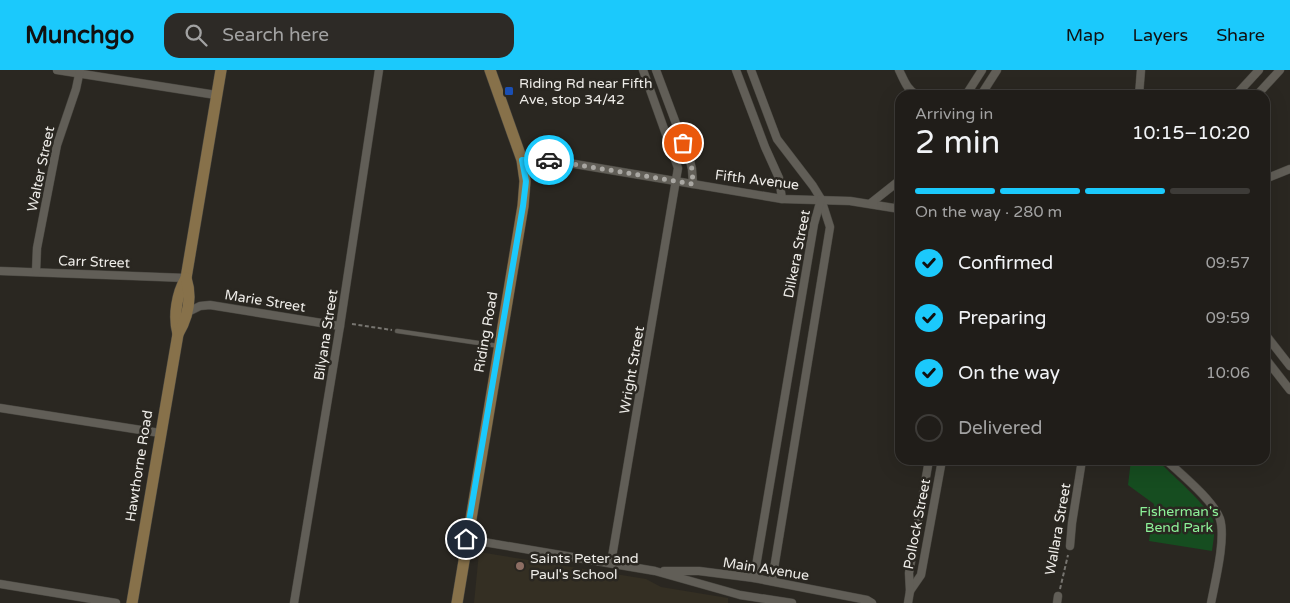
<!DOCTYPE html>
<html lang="en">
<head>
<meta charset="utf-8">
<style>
  :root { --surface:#201d19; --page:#2d2a26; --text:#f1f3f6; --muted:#a2a2a2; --line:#3d3b38; --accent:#1bc9fc }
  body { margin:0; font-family:"Varela Round",sans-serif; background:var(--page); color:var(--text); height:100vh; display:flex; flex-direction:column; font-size:19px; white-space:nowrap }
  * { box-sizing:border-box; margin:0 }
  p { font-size:16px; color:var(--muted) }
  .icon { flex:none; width:28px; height:28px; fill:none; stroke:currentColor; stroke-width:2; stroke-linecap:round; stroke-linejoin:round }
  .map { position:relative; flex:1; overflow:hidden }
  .drawer { position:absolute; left:895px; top:20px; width:375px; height:375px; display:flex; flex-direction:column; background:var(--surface); border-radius:15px; box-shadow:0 5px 20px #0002,0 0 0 1px var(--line) }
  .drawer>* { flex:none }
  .pin { position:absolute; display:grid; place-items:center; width:42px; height:42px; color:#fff; margin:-21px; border:2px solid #fff; border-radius:50%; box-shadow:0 1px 5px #0007 }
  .courier { position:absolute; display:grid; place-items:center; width:50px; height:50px; margin:-25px; border:4px solid #1bc9fc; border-radius:50%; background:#fff; color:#222; box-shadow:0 1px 6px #0007 }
  .summary em { font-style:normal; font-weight:600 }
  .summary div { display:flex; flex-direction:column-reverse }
  .summary { display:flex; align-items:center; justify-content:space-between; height:85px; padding:0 20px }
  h1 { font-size:32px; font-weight:600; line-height:38px }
  .bar { display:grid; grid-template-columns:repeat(4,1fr); gap:8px 5px; align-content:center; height:60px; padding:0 20px }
  .bar i { height:6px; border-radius:4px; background:var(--line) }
  .bar .selected { background:var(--accent) }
  .bar p { grid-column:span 4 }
  ol { padding:0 20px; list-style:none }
  li { display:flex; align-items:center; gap:15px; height:55px }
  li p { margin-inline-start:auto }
  li .icon { padding:5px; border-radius:50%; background:var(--accent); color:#111; stroke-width:4 }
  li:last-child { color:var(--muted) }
  li i { width:28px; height:28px; border:2px solid var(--line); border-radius:50% }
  header { display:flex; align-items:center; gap:30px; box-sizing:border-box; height:70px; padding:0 25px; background:var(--accent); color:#111 }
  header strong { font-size:24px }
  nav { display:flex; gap:28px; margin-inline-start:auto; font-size:18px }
  .search { width:350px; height:45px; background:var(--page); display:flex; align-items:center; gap:12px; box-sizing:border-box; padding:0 18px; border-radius:15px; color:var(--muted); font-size:19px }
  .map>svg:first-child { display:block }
</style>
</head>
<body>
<header>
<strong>Munchgo</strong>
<div class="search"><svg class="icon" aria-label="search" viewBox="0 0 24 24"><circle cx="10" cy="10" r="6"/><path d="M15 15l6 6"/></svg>Search here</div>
<nav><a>Map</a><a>Layers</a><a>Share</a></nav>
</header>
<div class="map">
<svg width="1290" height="533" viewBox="0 0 1290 533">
  <rect width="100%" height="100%" fill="#2a2721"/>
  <polygon fill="#342f23" points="479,482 646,509 661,517 728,528 728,533 474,533"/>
  <path fill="#164d20" d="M1131,390H1157C1169,402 1209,437 1213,450C1216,461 1213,471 1212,481L1149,471L1154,434L1128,415Z"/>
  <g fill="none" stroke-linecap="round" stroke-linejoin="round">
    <g stroke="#47453f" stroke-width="5">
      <polyline id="lane" points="397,261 499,276"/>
    </g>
    <g stroke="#47453f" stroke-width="9">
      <g id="street">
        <polyline points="57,0 216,25"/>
        <polyline points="656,0 690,91 692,99 693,114"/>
        <polyline points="736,0 765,77 779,108 782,129"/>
        <polyline points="751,0 777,69 813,116 821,129 830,157 772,511"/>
        <path d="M899,0C904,10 907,20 917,25"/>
        <polyline points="966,25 982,0"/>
        <polyline points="981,25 997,0"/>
        <polyline points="1139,25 1141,0"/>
        <polyline points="1236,25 1259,0"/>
        <polyline points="1257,25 1280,0"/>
        <polyline points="522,90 545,89 782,129 850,131 900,139"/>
        <polyline points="1265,109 1290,99"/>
        <polyline points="871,133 900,110"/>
        <polyline points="897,138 900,125"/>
        <polyline points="0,201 186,208"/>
        <polyline points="36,202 37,178 57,75 76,19 80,0"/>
        <polyline points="186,243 200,236 210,235 340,256"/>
        <polyline points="1265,264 1290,296"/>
        <polyline points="1265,288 1290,320"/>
        <polyline points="0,338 160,363"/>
        <path d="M1166,390C1182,405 1213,430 1220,449C1226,469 1215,512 1211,533"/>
        <polyline points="466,469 655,501 740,525 792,533"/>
        <polyline points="1070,476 1072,453 1082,390"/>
        <polyline points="611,493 678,98 643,0"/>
        <polyline points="664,501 699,501 754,508 867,530 872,533"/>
        <polyline points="754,508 814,154 821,129"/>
        <polyline points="0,514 116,533"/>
        <polyline points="910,521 921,505 942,390"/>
        <polyline points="294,533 340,256 379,0"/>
        <polyline points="908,533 910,521 909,503 929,390"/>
        <polyline points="1057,533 1058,526"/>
      </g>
    </g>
    <g stroke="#47453f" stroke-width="12">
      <g id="secondary">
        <path d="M178,264C173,246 177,223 186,208L221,0"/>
        <path d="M132,533L178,264C188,247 192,227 186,208"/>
        <polyline points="457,533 523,136 525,111 522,90 490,0"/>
      </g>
    </g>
    <g stroke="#777570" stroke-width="2" stroke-dasharray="4 2.5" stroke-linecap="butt">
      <polyline points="352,254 392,260"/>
      <polyline points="1060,519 1068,485"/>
    </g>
    <use href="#lane" stroke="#615e57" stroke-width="4"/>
    <use href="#street" stroke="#615e57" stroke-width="8"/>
    <use href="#secondary" stroke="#87714a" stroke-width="11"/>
  </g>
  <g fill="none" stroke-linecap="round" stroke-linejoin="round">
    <polyline stroke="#a9a7a2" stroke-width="5" stroke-dasharray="0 9" points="549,90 693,114 692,99 683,73"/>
    <polyline stroke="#1bc9fc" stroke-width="6" points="466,469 523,136 526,111 522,90 549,90"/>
  </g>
  <rect fill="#1a4fb4" stroke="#2a2721" stroke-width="2" x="504" y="16" width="10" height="10" rx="2.5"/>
  <circle fill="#8d6e63" stroke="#2a2721" stroke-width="2" cx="520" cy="496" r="5"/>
  <g text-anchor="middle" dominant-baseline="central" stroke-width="5" stroke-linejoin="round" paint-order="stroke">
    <g font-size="14" fill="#eeece8" stroke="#2a2721" text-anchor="start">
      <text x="519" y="13">Riding Rd near Fifth<tspan x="519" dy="16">Ave, stop 34/42</tspan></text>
      <text x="530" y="488">Saints Peter and<tspan x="530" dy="16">Paul's School</tspan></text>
    </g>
    <g font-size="14" fill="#eeece8" stroke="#2a2721">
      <text transform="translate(41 99) rotate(-78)">Walter Street</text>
      <text transform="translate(757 110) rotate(7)">Fifth Avenue</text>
      <text transform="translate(797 184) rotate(-79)">Dilkera Street</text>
      <text transform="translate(94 192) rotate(2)">Carr Street</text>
      <text transform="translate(265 231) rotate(9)">Marie Street</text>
      <text transform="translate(486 262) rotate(-80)">Riding Road</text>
      <text transform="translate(326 265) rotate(-81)">Bilyana Street</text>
      <text transform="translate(632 300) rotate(-80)">Wright Street</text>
      <text transform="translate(139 396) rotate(-81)">Hawthorne Road</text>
      <text transform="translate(917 454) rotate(-79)">Pollock Street</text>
      <text transform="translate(1058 459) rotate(-80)">Wallara Street</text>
      <text transform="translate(766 499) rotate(9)">Main Avenue</text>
    </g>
    <g font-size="14" fill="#8df198" stroke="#2a2721">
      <text x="1179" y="441">Fisherman's<tspan x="1179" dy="16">Bend Park</tspan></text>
    </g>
  </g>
</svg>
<div class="pin" style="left:683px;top:73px;background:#ea580c"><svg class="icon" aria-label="bag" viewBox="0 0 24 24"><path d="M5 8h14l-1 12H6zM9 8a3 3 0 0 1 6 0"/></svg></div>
<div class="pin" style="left:466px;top:469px;background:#1f2937"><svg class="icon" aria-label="home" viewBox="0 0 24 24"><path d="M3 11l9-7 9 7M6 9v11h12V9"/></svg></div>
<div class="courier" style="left:549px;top:90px"><svg class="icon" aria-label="car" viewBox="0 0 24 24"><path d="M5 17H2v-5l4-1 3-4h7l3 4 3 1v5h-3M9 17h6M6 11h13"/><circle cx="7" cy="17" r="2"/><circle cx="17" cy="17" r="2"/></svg></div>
<section class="drawer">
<div class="summary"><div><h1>2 min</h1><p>Arriving in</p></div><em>10:15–10:20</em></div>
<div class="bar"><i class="selected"></i><i class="selected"></i><i class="selected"></i><i></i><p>On the way · 280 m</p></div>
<ol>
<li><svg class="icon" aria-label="check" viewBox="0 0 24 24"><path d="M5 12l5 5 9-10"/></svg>Confirmed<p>09:57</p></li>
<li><svg class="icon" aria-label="check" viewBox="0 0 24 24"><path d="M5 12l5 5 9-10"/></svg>Preparing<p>09:59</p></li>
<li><svg class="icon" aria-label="check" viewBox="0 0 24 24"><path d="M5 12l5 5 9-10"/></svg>On the way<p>10:06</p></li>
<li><i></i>Delivered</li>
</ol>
</section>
</div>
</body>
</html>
